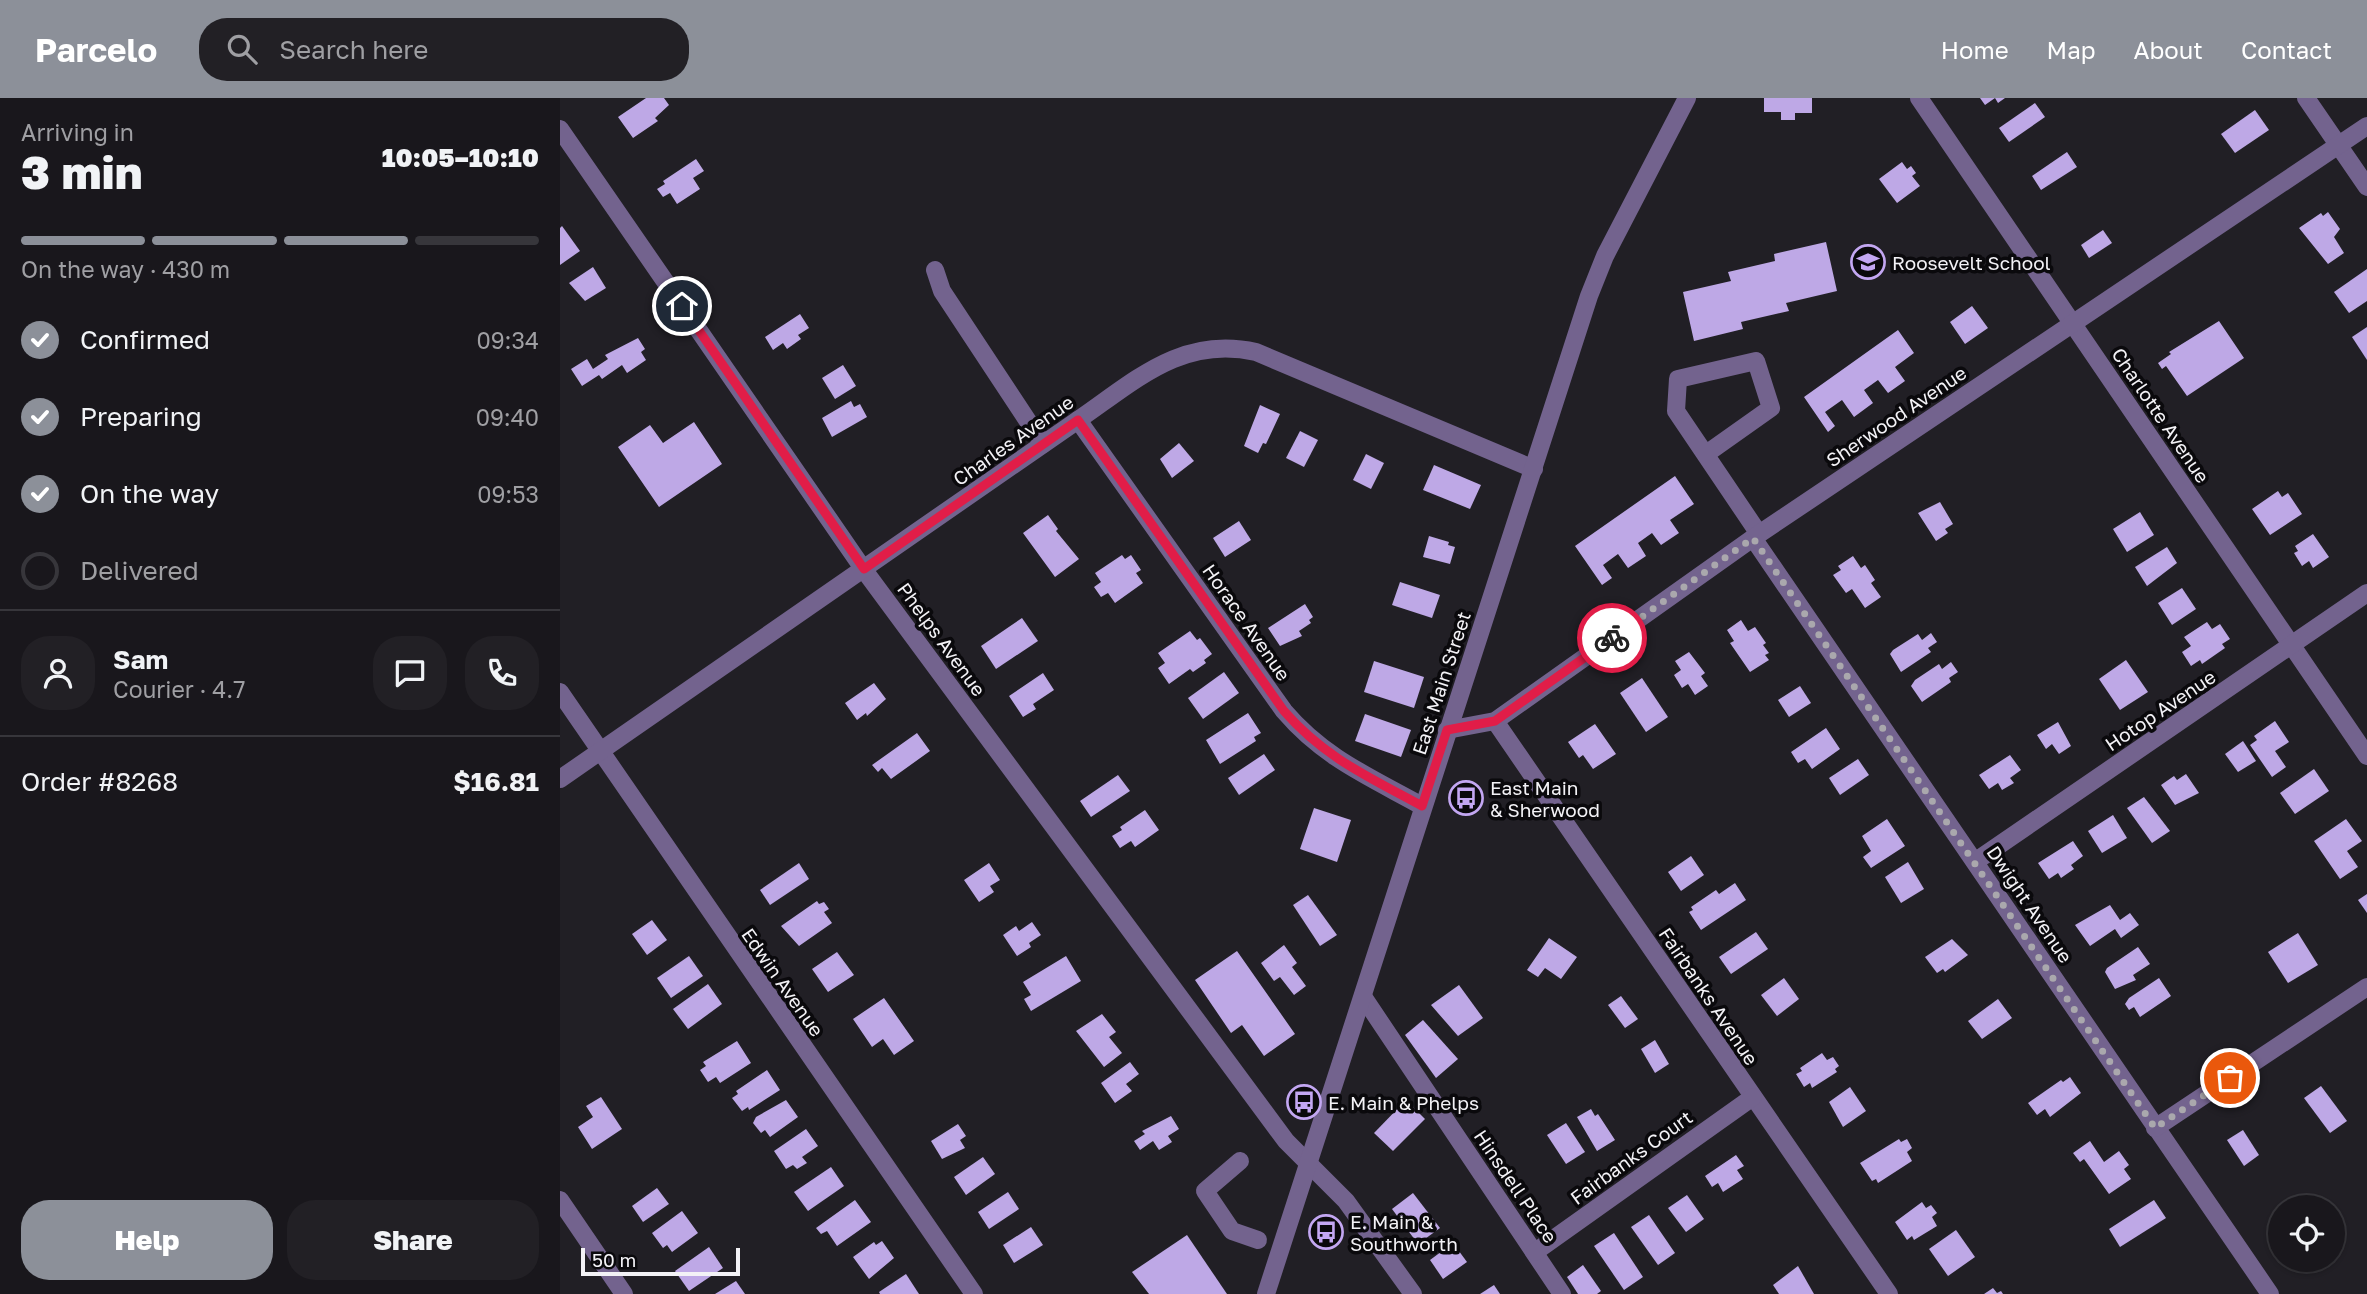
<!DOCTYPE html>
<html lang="en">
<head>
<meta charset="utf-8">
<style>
  :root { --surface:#19171c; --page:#222025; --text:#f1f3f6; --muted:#9f9fa3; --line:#37363b; --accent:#8c9099 }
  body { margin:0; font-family:"Golos Text",sans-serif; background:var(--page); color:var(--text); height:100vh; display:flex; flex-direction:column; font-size:26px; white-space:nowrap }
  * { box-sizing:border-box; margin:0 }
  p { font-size:23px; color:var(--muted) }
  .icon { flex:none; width:38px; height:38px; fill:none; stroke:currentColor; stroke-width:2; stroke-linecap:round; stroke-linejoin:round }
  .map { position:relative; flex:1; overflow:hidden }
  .sheet { display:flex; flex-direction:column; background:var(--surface); width:560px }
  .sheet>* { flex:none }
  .fabs { position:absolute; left:1708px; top:1097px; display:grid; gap:14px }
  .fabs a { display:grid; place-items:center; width:77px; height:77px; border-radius:50%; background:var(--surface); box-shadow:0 2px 5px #0004,0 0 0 2px var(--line); font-size:35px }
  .scale { position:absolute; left:21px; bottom:18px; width:159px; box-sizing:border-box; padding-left:7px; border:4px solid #f3f2f6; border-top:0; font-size:19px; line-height:24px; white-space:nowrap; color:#f3f2f6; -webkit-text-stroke:5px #0a090c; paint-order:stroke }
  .pin { position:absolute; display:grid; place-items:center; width:60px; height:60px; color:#fff; margin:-30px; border:4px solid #fff; border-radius:50%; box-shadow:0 2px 7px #0007 }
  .courier { position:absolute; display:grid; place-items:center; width:70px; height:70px; margin:-35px; border:5px solid #e11d48; border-radius:50%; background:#fff; color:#222; box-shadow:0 2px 9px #0007 }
  .headline em { font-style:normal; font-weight:800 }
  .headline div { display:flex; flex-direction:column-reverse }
  .headline { display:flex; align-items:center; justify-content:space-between; height:119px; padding:0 21px }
  h1 { font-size:46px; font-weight:800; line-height:52px }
  .bar { display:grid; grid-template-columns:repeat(4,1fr); gap:10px 7px; align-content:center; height:84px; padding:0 21px }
  .bar i { height:9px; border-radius:5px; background:var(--line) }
  .bar .active { background:var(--accent) }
  .bar p { grid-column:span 4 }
  .line { display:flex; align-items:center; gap:18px; padding:0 21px; border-top:2px solid var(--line) }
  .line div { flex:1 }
  .round { display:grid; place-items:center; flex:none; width:74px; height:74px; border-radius:28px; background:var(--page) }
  ol { padding:0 21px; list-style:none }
  li { display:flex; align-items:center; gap:21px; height:77px }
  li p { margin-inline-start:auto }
  li .icon { padding:7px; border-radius:50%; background:var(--accent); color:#fff; stroke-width:4 }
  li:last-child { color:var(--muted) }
  li i { width:38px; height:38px; border:4px solid var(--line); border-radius:50% }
  .cta { display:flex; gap:14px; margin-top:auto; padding:14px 21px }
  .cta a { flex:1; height:80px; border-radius:28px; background:var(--accent); color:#fff; font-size:28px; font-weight:800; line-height:80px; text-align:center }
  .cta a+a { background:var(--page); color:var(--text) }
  header { display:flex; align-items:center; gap:42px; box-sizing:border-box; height:98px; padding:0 35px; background:var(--accent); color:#fff }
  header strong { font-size:33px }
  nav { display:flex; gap:38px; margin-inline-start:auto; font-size:24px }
  .search { width:490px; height:63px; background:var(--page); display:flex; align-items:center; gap:18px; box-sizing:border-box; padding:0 24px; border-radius:28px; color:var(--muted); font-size:26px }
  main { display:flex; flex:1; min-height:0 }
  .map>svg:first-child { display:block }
</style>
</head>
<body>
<header>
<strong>Parcelo</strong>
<div class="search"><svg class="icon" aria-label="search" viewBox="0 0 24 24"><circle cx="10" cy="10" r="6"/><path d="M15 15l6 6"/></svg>Search here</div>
<nav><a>Home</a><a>Map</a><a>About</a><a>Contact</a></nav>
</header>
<main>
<section class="sheet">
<div class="headline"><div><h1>3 min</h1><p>Arriving in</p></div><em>10:05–10:10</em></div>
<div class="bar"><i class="active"></i><i class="active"></i><i class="active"></i><i></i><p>On the way · 430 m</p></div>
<ol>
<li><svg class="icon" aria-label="check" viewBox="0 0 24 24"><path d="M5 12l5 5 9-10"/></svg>Confirmed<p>09:34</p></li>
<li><svg class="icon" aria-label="check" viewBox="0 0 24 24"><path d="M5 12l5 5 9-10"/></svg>Preparing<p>09:40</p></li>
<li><svg class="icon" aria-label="check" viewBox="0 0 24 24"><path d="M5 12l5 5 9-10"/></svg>On the way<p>09:53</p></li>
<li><i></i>Delivered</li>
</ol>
<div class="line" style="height:126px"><a class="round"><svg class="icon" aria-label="person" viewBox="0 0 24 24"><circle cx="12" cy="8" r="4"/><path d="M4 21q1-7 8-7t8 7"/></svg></a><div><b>Sam</b><p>Courier · 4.7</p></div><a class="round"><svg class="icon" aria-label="chat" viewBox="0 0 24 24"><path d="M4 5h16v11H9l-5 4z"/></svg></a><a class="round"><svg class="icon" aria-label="phone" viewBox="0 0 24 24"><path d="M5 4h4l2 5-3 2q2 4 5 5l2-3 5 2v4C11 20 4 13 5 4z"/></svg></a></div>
<div class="line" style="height:91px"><div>Order #8268</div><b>$16.81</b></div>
<div class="cta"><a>Help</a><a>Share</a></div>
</section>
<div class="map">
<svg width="1807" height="1196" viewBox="0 0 1807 1196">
  <rect width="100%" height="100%" fill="#211f25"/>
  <g fill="#bea8e6">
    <polygon points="86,0 104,0 109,7 95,20 98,23 73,40 58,19"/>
    <polygon points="1204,0 1252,0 1252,15 1235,15 1235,22 1221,22 1221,14 1204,14"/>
    <polygon points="1420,0 1445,0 1438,5 1435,0 1425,7"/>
    <polygon points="1475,5 1485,19 1449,44 1439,30"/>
    <polygon points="1695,12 1709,32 1675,55 1661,36"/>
    <polygon points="1507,54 1517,69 1481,92 1472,78"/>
    <polygon points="136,61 144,73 133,80 140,91 117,106 110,95 103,99 97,91 105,86 103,83"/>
    <polygon points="1342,64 1347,71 1351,68 1356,75 1352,78 1360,88 1337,105 1319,81"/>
    <polygon points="1768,114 1780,131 1774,139 1784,155 1768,166 1739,130 1761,115 1763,118"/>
    <polygon points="2,128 20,153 0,167 0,130"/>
    <polygon points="1543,132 1552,145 1529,160 1521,147"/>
    <polygon points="1266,144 1277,193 1226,205 1229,213 1181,224 1183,231 1134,243 1123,194 1171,183 1168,174 1215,163 1214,156"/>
    <polygon points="33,169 46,190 25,203 9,185"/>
    <polygon points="1807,171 1807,203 1789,215 1774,194"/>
    <polygon points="1412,208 1428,230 1405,246 1390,224"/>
    <polygon points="240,216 249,230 238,237 241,241 227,251 223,245 213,252 205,239"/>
    <polygon points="1659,223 1684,260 1627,298 1606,268 1602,271 1598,265 1611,256 1609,254"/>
    <polygon points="1807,229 1807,262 1792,239"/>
    <polygon points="1338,232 1354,255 1335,269 1345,283 1328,295 1318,282 1304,292 1313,305 1294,319 1282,302 1265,314 1275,328 1268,334 1244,299"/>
    <polygon points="78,240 85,251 81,254 86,262 67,275 62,267 42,281 39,277 22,288 11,271 27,261 33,271 48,261 45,257"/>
    <polygon points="283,267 296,288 275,301 262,280"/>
    <polygon points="291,303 294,309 300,306 307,319 272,339 262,320"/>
    <polygon points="700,307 720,316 706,346 703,345 698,355 684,348"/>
    <polygon points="134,324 162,366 99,409 58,349 90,327 103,345"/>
    <polygon points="740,333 758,342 744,369 726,360"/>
    <polygon points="619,345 634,363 612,380 600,361"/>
    <polygon points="806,356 824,365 811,391 793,382"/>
    <polygon points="874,367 921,387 910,411 863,392"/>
    <polygon points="1115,378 1134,406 1110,422 1119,435 1101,447 1092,435 1078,445 1086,458 1068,470 1058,456 1043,467 1052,480 1042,487 1015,448"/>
    <polygon points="1718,393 1722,399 1728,395 1742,416 1710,437 1692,411"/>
    <polygon points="1380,404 1393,426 1385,431 1388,435 1376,443 1358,415"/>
    <polygon points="1580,414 1594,437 1567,454 1553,431"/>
    <polygon points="488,417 498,431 496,433 519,461 495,479 463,435"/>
    <polygon points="679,423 691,442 665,459 653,440"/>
    <polygon points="1753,436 1769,459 1753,470 1749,463 1742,468 1734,455 1738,453 1735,448"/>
    <polygon points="869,438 889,444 888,447 895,449 890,466 863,459"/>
    <polygon points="1607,449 1617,465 1587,488 1575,469"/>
    <polygon points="562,457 565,461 571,457 581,472 576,475 583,485 555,505 548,495 541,499 534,489 541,484 535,475"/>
    <polygon points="1293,458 1301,470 1305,467 1315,482 1311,485 1321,499 1305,510 1292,491 1286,495 1273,477 1281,472 1278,468"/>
    <polygon points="840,484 880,497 872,520 832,507"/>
    <polygon points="1622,490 1636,511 1612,527 1598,505"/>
    <polygon points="745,506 753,519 749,522 751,525 739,533 742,538 720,548 708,530"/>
    <polygon points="462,520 478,543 436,571 421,548"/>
    <polygon points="1181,522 1188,533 1195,529 1206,545 1203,547 1209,555 1205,557 1209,562 1190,574 1170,545 1174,543 1167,532"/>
    <polygon points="1647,524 1652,531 1660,526 1670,541 1662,546 1665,550 1642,566 1640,562 1631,568 1622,554 1631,548 1624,539"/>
    <polygon points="630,533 637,542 640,540 652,556 644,562 646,565 633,574 630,571 609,586 598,570 605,565 598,555"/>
    <polygon points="1371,535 1377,544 1368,550 1371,554 1341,574 1330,556 1333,552 1358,536 1362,542"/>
    <polygon points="1129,554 1145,575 1141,578 1148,588 1135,597 1128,586 1122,590 1114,577 1121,572 1115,563"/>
    <polygon points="1566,562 1588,594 1560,612 1539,581"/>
    <polygon points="814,563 864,579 854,610 804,594"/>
    <polygon points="1391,564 1398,574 1389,580 1391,584 1362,604 1351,588 1355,582 1379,566 1382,571"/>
    <polygon points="664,574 679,595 643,621 628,600"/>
    <polygon points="483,575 494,592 473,606 476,611 463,619 449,598"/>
    <polygon points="1082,580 1108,619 1086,634 1060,595"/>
    <polygon points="314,585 326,601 307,618 306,615 297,622 285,605"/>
    <polygon points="1240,588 1251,605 1229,619 1218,602"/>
    <polygon points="688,615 701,635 694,639 696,643 660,666 646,642"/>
    <polygon points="805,616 851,632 841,659 795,643"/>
    <polygon points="1715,623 1729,644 1715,653 1726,669 1712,679 1690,647 1697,642 1694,638"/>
    <polygon points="1498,624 1511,648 1499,656 1492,646 1486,651 1477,637"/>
    <polygon points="1035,626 1056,656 1033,671 1023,657 1019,660 1008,644"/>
    <polygon points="1266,630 1280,651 1252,671 1245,661 1238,665 1231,654"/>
    <polygon points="357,635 370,653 331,681 322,670 318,674 312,667"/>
    <polygon points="1683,643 1696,663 1678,674 1665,656"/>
    <polygon points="704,656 715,672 679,697 668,680"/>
    <polygon points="1450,657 1461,672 1450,680 1454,685 1442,692 1438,685 1429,691 1419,677"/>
    <polygon points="1298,661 1309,677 1280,697 1269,680"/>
    <polygon points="1754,671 1769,693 1735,716 1720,695"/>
    <polygon points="1626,676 1639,695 1615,707 1601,687 1614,678 1617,682"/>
    <polygon points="558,677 570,693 531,719 520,703"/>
    <polygon points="1584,699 1610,733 1592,745 1567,710"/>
    <polygon points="754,710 791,722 777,764 740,751"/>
    <polygon points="585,712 599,732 575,749 571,743 560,750 552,738 562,732 560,729"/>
    <polygon points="1553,717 1567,740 1542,755 1528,733"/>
    <polygon points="1327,721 1345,748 1311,770 1303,759 1311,753 1302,738"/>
    <polygon points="1786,721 1802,743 1787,753 1798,769 1780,781 1754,743"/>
    <polygon points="1513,743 1523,758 1511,767 1514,771 1501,780 1498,775 1489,781 1478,765"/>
    <polygon points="1131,758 1144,777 1121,793 1108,774"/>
    <polygon points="1348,764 1364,791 1341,805 1325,779"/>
    <polygon points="239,765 249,781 210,807 200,792"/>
    <polygon points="429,765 440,782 430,788 434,794 419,804 404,782"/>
    <polygon points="1175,785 1186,802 1141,832 1129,814 1133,812 1131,809 1156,792 1159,796"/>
    <polygon points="1807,796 1807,815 1798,802"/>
    <polygon points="748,797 777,837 760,848 733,807"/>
    <polygon points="257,803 259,806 264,804 269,811 264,814 272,825 239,848 221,828"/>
    <polygon points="1550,807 1560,822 1570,815 1579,827 1561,840 1555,831 1530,848 1515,827"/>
    <polygon points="92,822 107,842 87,857 72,836"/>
    <polygon points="472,824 481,837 469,845 471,849 457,858 443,837 456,828 459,833"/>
    <polygon points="1196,834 1208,851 1171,876 1159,859"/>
    <polygon points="1738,835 1758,867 1728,885 1708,854"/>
    <polygon points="989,840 1017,859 1001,881 985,870 978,879 967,872"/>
    <polygon points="1392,841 1408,857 1385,874 1383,871 1377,875 1365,859"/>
    <polygon points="724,847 737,865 732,869 746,888 734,897 720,879 714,883 701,865"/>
    <polygon points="1578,849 1590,866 1573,877 1576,882 1555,891 1545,874 1547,870"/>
    <polygon points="677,853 735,936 704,958 682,927 671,935 635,882"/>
    <polygon points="277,854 294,877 268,894 252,871"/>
    <polygon points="129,858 143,878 111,900 97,880"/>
    <polygon points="506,858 521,883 471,913 464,901 471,897 463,884"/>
    <polygon points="1224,880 1239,901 1217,918 1201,897"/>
    <polygon points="1599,880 1611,898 1580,919 1574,909 1569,912 1565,906 1569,900"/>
    <polygon points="148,886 162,906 128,931 113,911"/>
    <polygon points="899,887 923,920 898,938 871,907"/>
    <polygon points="1061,898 1078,921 1065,930 1048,907"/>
    <polygon points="324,900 354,943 334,957 323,941 312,949 293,921"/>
    <polygon points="1438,901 1452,920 1422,941 1408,923"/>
    <polygon points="542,916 556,934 549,939 562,955 544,969 516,933"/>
    <polygon points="863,922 898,961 876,980 845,937"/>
    <polygon points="1095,942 1109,966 1095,975 1081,951"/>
    <polygon points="177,943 191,965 160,985 156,979 148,984 140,972 146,968 143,964"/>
    <polygon points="1262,955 1267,962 1273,959 1279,968 1275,971 1277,974 1252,990 1250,985 1244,989 1236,976 1242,973 1240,970"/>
    <polygon points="570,964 579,976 566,986 572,993 555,1005 541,985"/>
    <polygon points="207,972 220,992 189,1012 188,1009 182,1013 172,1000 178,996 176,993"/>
    <polygon points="1510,979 1521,995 1490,1019 1485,1011 1477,1017 1468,1005 1501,982 1503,984"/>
    <polygon points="1761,988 1787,1023 1770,1035 1744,1000"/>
    <polygon points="1290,989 1306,1013 1283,1029 1269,1004"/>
    <polygon points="41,999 62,1031 32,1051 18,1029 33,1019 26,1008"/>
    <polygon points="226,1002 238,1019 210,1039 205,1032 201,1035 193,1025 196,1019"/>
    <polygon points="846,1002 865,1021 833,1053 814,1035"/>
    <polygon points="1031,1011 1035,1018 1038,1016 1055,1042 1037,1053 1017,1019"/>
    <polygon points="611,1018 619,1031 608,1038 612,1044 599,1052 593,1043 580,1052 574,1043 585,1036 582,1033"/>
    <polygon points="1006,1025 1025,1054 1006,1066 987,1037"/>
    <polygon points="398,1026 406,1038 400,1042 405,1050 382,1061 371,1043"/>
    <polygon points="246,1031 258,1048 242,1059 247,1065 237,1071 233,1067 226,1071 214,1053"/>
    <polygon points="1683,1032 1699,1057 1684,1068 1667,1042"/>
    <polygon points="1339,1041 1341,1044 1347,1041 1352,1050 1347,1054 1352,1063 1318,1085 1316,1081 1312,1083 1300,1065"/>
    <polygon points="1530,1043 1544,1064 1559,1053 1569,1067 1564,1071 1571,1081 1549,1096 1524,1061 1520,1064 1513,1055"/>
    <polygon points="1176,1057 1184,1068 1177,1072 1183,1081 1163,1094 1158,1085 1152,1089 1145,1078"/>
    <polygon points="423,1059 435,1076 406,1097 394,1079"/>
    <polygon points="271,1069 284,1088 248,1113 234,1094"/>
    <polygon points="97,1090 109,1106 83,1124 72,1108"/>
    <polygon points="448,1094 459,1111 429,1131 418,1114"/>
    <polygon points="853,1095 880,1130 858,1146 832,1111"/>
    <polygon points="1127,1097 1144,1121 1126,1134 1108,1110"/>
    <polygon points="295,1102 311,1124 277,1148 267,1133 261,1136 256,1130"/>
    <polygon points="1594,1102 1606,1120 1560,1149 1549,1131"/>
    <polygon points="1362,1104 1366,1110 1371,1107 1377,1115 1372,1119 1377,1128 1354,1142 1352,1138 1347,1142 1335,1124"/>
    <polygon points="122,1113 138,1135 112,1154 107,1147 103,1150 92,1135"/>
    <polygon points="1089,1117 1115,1155 1098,1167 1071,1129"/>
    <polygon points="471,1129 483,1147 454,1165 443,1147"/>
    <polygon points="1396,1132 1415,1159 1388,1178 1369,1151"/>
    <polygon points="1054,1135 1083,1179 1064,1192 1034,1148"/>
    <polygon points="627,1137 667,1196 589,1196 572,1174"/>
    <polygon points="322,1143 334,1160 309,1181 293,1159 314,1144 316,1147"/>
    <polygon points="893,1145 907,1164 883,1181 870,1162"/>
    <polygon points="149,1149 163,1170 129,1193 115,1173"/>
    <polygon points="1023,1167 1041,1193 1037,1196 1018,1196 1007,1179"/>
    <polygon points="1238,1168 1254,1196 1219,1196 1213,1187"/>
    <polygon points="346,1176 359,1196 320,1196 319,1194"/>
    <polygon points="176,1183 185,1196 155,1196"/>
    <polygon points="934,1187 940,1196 920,1196"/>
    <polygon points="1433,1190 1437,1195 1441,1193 1443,1196 1424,1196"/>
  </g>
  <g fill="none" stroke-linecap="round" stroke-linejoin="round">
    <g stroke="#73638e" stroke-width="18">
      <polyline points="1359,0 1807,658"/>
      <polyline points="1746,0 1807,89"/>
      <polyline points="0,31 304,472 726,1043 786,1103 853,1196"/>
      <polyline points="375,172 382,193 483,346"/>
      <path d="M518,322L724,613C764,660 810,679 862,708"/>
      <polyline points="1146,356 1211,310 1196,263 1118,281 1116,313 1199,436"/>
      <polyline points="1193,440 1710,1196"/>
      <polyline points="0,594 414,1196"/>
      <polyline points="935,623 1329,1196"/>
      <polyline points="887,632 935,623 1193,440 1807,28"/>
      <path d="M0,681L518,322C575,283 622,237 696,254L974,371"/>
      <polyline points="1416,763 1807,495"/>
      <polyline points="804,900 1002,1196"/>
      <polyline points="1595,1030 1807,889"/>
      <polyline points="680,1063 645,1093 672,1133 698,1142"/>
      <polyline points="0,1102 64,1196"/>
      <polyline points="975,1154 1193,999"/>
      <polyline points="706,1196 1029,198 1045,158 1127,0"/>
    </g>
  </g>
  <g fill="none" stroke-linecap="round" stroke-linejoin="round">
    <polyline stroke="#aaa8ad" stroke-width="7" stroke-dasharray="0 12.6" points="1052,540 1193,440 1595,1030 1670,980"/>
    <path stroke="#e11d48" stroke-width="9" d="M122,208L304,471L518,322L724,613C765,660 809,679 862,708L887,632L935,623L1052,540"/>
  </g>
  <defs>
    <g id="school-ring" transform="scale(1.75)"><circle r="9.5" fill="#0a090c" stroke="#c3a7f2" stroke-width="1.5"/><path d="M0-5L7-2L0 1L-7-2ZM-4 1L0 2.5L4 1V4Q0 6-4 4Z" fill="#c3a7f2"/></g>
    <g id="bus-ring" transform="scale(1.75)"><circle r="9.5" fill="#0a090c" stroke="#c3a7f2" stroke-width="1.5"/><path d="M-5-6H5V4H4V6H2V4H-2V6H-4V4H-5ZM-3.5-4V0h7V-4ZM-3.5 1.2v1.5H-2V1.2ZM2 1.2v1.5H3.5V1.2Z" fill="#c3a7f2"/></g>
  </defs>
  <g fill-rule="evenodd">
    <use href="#school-ring" x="1308" y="164"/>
    <use href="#bus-ring" x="906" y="700"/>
    <use href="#bus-ring" x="744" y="1004"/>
    <use href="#bus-ring" x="766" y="1134"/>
  </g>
  <g text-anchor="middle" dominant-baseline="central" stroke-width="7" stroke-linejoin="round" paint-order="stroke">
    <g font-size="19" fill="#f3f2f6" stroke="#0a090c" text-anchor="start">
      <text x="1332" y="164">Roosevelt School</text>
      <text x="930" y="689">East Main<tspan x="930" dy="22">&amp; Sherwood</tspan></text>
      <text x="768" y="1004">E. Main &amp; Phelps</text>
      <text x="790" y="1123">E. Main &amp;<tspan x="790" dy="22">Southworth</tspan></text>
    </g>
    <g font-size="19" fill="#f3f2f6" stroke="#0a090c">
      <text transform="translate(1601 317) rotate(56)">Charlotte Avenue</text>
      <text transform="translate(1336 318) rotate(-34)">Sherwood Avenue</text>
      <text transform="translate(453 342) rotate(-35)">Charles Avenue</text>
      <text transform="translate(687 524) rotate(55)">Horace Avenue</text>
      <text transform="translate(382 541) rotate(54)">Phelps Avenue</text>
      <text transform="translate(881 585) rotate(-72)">East Main Street</text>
      <text transform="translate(1600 612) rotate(-34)">Hotop Avenue</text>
      <text transform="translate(1470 806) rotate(56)">Dwight Avenue</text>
      <text transform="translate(223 884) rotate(55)">Edwin Avenue</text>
      <text transform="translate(1149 898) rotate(56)">Fairbanks Avenue</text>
      <text transform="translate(1071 1059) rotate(-36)">Fairbanks Court</text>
      <text transform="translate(956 1088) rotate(56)">Hinsdell Place</text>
    </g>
  </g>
</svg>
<div class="fabs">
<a><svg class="icon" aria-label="locate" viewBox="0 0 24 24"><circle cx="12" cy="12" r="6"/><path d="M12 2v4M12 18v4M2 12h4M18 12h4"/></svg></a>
</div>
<div class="scale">50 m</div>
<div class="pin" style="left:1670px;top:980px;background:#ea580c"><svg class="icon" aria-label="bag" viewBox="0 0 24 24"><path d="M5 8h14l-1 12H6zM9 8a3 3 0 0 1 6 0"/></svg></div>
<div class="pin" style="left:122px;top:208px;background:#1f2937"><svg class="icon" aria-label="home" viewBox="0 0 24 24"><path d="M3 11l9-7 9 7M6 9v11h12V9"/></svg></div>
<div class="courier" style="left:1052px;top:540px"><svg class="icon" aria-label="bike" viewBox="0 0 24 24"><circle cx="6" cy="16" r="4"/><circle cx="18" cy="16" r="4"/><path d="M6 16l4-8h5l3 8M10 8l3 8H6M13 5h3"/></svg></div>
</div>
</main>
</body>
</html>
